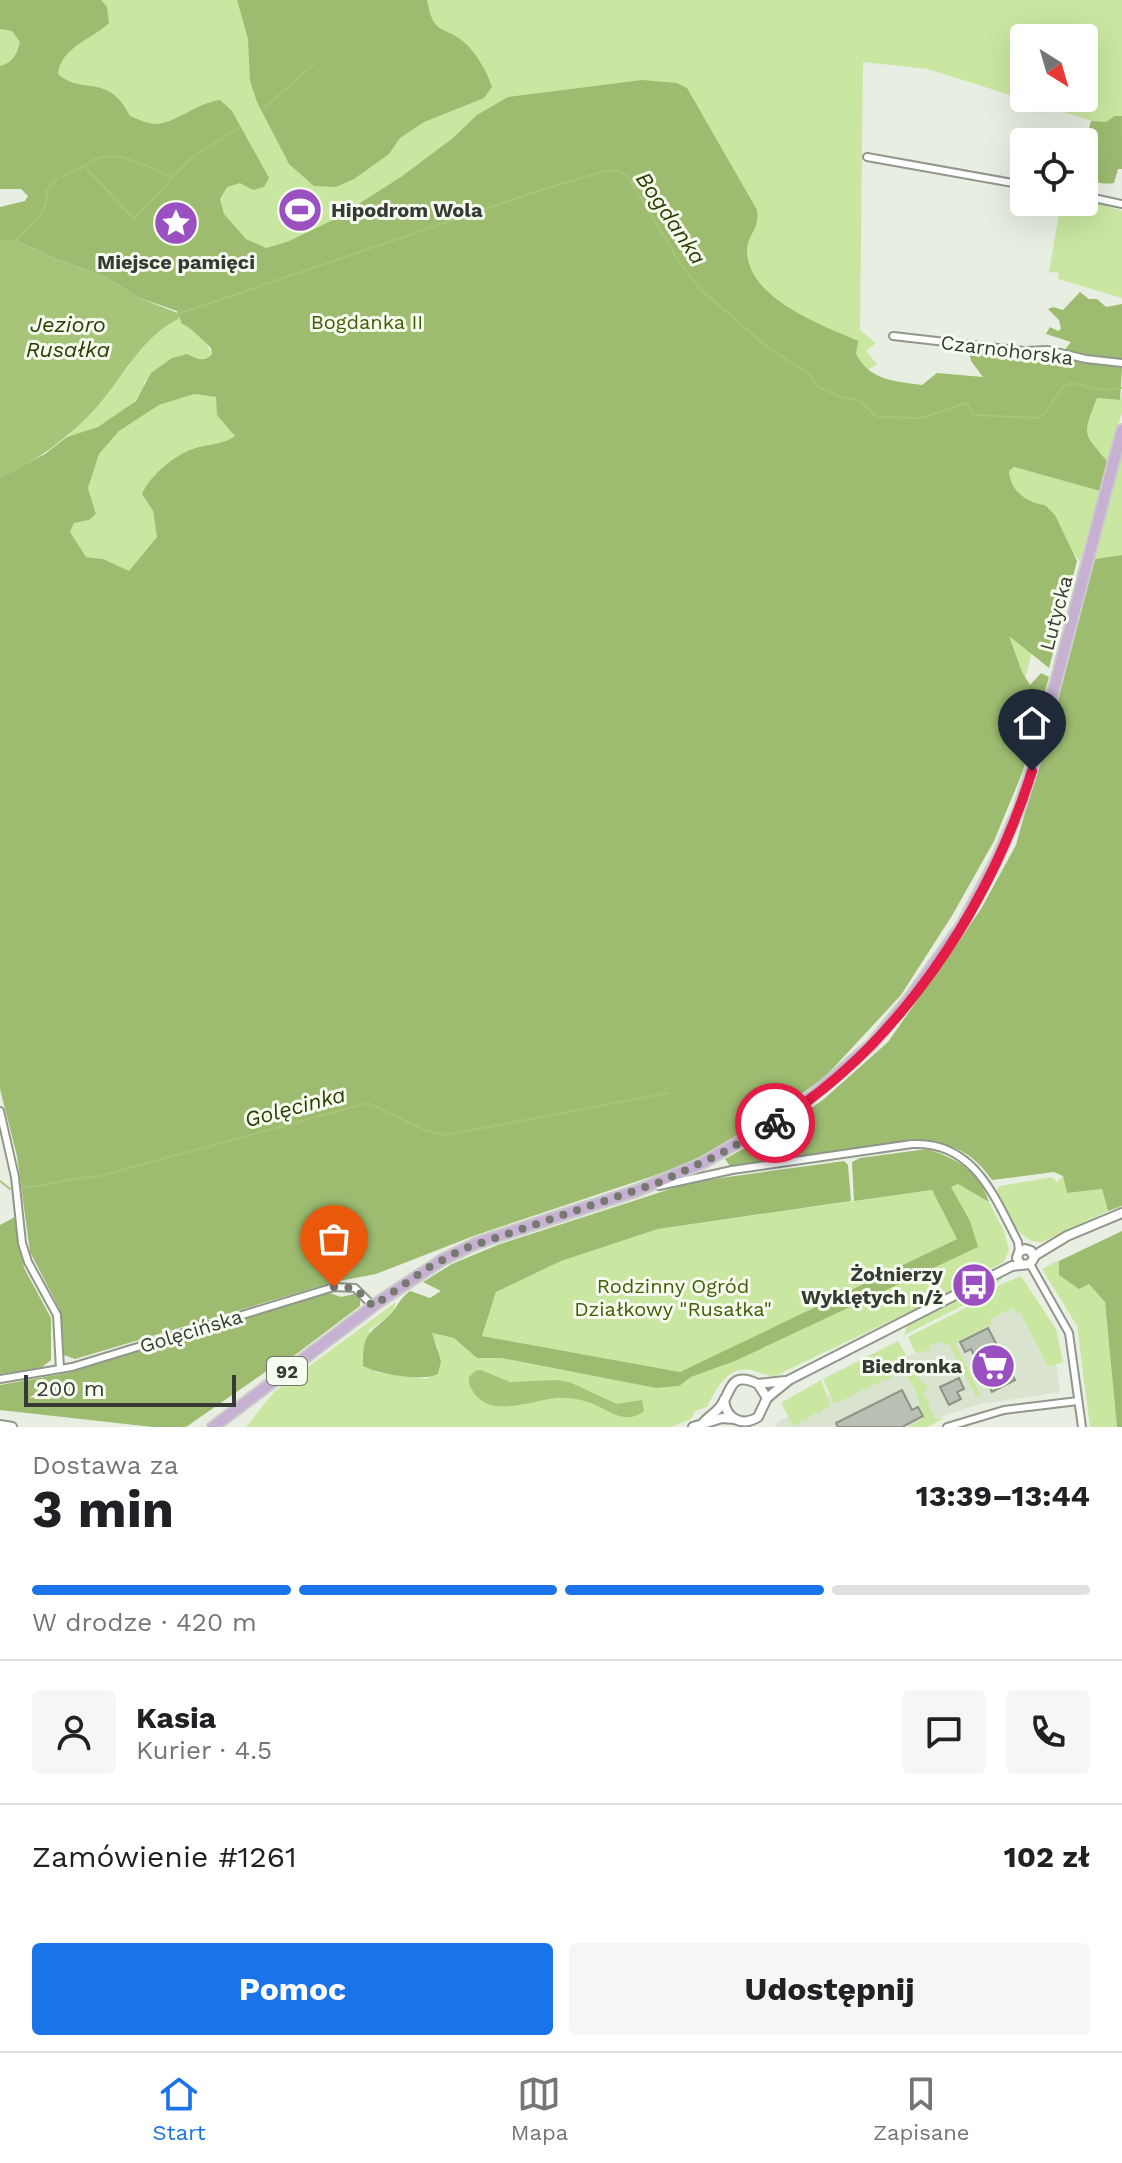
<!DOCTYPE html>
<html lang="pl">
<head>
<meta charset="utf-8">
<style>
  :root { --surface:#fff; --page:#f6f6f6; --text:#202124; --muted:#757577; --line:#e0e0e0; --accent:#1a73e8 }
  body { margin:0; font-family:"Work Sans",sans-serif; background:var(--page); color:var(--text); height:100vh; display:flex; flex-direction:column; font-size:30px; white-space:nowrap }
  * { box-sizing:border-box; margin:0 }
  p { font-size:26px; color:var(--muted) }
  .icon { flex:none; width:44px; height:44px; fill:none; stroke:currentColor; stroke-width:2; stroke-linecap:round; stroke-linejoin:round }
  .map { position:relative; height:1427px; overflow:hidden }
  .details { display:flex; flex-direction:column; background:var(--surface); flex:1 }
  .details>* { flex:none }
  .needle { width:52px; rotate:143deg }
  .buttons { position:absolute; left:1010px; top:24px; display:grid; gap:16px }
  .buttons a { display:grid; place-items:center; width:88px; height:88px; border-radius:8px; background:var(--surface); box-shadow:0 8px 32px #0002; font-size:40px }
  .scale { position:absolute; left:24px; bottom:20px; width:212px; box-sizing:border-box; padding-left:8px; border:4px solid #373a34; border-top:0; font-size:22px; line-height:28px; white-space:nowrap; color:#373a34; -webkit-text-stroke:6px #f6fcee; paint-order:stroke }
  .pin { position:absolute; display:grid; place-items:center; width:68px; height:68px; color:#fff; margin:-82px -34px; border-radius:50% 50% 50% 0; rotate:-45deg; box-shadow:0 0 8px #0007 }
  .pin .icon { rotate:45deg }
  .courier { position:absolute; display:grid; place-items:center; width:80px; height:80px; margin:-40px; border:6px solid #e11d48; border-radius:50%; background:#fff; color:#222; box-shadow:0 2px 10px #0007 }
  .head em { font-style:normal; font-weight:700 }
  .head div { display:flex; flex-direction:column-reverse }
  .head { display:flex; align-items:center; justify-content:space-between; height:136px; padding:0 32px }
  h1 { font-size:52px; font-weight:700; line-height:60px }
  .bar { display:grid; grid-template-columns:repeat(4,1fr); gap:12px 8px; align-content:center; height:96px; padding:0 32px }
  .bar i { height:10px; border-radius:6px; background:var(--line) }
  .bar .on { background:var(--accent) }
  .bar p { grid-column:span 4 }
  .line { display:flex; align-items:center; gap:20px; padding:0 32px; border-top:2px solid var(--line) }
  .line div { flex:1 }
  .round { display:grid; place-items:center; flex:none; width:84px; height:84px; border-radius:8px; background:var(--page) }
  .button { display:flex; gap:16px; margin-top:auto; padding:16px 32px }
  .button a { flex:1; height:92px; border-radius:8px; background:var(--accent); color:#fff; font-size:32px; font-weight:700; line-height:92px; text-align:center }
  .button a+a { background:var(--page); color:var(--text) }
  .tabs { display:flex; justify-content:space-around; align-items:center; height:112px; border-top:2px solid var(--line); background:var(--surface); font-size:22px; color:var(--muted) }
  .tabs a { display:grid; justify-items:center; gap:4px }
  .tabs .on { color:var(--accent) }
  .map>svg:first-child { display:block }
</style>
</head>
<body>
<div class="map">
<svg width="1122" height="1427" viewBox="0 0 1122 1427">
  <rect width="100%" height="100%" fill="#e8eee1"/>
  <polygon fill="#dae3cf" points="1016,1302 1055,1357 1060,1392 981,1404 945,1415 922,1427 775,1427 778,1422"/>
  <g fill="#cae7a1" fill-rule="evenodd">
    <path d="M0,0H1122V120L1099,123L928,69L863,62L860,330L876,343L866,351L877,364L863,373L995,507L1068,545L1045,505C1026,503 1010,490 1009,471L1014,467L1100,491L1080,561L1069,548L1050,583L1015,717L206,343L212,354L207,359L145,381C141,408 93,436 67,437L130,365L127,352L172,311L188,324L0,77ZM1024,38H1084V98H1024Z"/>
    <polygon points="1084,199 1122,211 1122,298 1058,279 1059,273 1049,272 1061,202 1084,202"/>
    <polygon points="194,394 216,397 235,436 223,444 196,448 142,494 153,511 157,537 129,572 103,559 85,557 69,532 74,523 89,520 96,514 88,488 99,454 119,431 159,405"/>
    <path d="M1122,395V411L1108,462C1083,432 1082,437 1097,398L1120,400Z"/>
    <polygon points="1122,450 1122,555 1095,559"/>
    <path d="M1063,1176L1067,1193L1102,1189L1108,1211L1042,1242C1017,1243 1006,1210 997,1190L1000,1186L1052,1177L1057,1182Z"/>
    <path d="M958,1184L989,1202L1004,1231L1009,1250L1004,1262L974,1277L972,1274L966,1277L963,1286L775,1376C766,1376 759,1372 751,1370C726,1365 715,1392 707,1407L695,1411L691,1419L671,1427H246L274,1392L396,1302L393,1313L369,1330L375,1372L428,1379L438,1348L431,1333L454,1338L477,1358H501L656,1388L678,1386L691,1377L735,1361L977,1247L970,1221L950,1187Z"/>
    <polygon points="932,1190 957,1239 680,1372 482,1336 496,1292 561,1261 658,1229"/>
    <polygon points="1059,1260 1059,1275 1089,1284 1105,1302 1117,1427 1090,1427 1077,1326 1042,1269"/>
    <polygon points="1001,1276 1002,1279 978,1298 904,1335 909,1322"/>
    <polygon points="1021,1276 1056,1329 1063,1362 1048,1367 1020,1312 1016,1313 1013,1308 990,1319 992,1324 955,1343 981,1396 976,1397 949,1344 944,1345 941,1341 929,1346 931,1350 922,1351 923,1353 915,1352 908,1337 975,1303 1000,1285"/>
    <polygon points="898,1341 919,1379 928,1386 923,1394 930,1403 928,1405 935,1419 945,1418 927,1427 908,1427 924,1418 915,1389 903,1369 892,1375 892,1378 878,1382 879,1387 876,1383 865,1389 866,1394 863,1389 852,1395 854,1400 851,1396 834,1404 823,1379"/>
    <polygon points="821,1380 831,1405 820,1411 822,1416 818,1412 807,1418 809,1423 805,1419 794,1427 781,1403"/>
  </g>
  <g fill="#9dbc70" fill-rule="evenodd">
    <path d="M0,0H101L107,7L109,23C91,40 61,47 58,74C82,96 109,72 130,116C137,119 148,124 155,124C175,124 196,103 220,100L232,111L269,178L264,187L253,190L240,183L227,187L220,199L224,214L246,239L266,248L287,242L335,219L401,177L453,138L477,115L508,97L642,80L677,83L687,88L757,210C760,230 747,234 747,251C748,299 822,325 858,341L856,354C870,381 895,381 922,385L937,373L983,377L971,361L969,352L1054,356L1122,368L1120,400L1097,398C1082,437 1083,432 1108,462L1100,491L1014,467L1009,471C1010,490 1026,503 1045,505L1055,515L1077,561L1049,668L1009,636L1022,672L1030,685L1041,673L1049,677L1023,771L994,841L953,914L901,995L825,1077L760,1124L683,1166L476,1235L376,1274L334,1282L75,1359L64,1355L60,1310L30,1252L17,1156L0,1089V478L45,454L67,437L98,427L136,401L151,373L172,358L187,354C197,359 204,363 212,354L211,348C205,342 188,325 182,324L177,311L137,297L106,277L54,258L15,240H0V207L25,201L28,196L21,189H0V66C13,63 17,54 20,42L12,31L0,29ZM194,394L216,397L217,415L235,436C223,444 213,444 199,447C178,452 150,475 142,494L153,511L157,537L129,571L103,559L86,557L70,532L74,523L89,520L96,514L88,488L99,454L119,431L159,405Z"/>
    <path d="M237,0H427C434,37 442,24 464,42C476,52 487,72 492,87L484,98L424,122L400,138L389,154L354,179L336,187L314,186L289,164L257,102L250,81L248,39Z"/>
    <path d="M1115,116H1122V169H1118L1114,183C1072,189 1085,146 1091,121L1106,122Z"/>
    <polygon points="1080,292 1089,299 1097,299 1106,307 1122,304 1122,361 1066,353 1066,348 1071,342 1046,334 1050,327 1058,331 1061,329 1059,320 1048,309 1053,307 1063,310"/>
    <path d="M1122,555V1206L1108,1211L1102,1189L1067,1193L1063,1176L1054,1172L992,1180C970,1149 953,1145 917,1140L730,1166L725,1159L793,1121L824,1099L888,1042L981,909L1016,845L1095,559Z"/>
    <path d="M927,1149C957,1159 979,1170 989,1202L958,1184L951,1187L970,1221L978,1247L735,1361L691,1377L679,1386L656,1388L501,1358H477L454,1338L432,1333L441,1361L438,1374C422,1382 379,1374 363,1366C363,1334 367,1335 389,1316C397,1308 399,1299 410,1291L430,1298L441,1291L423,1282L452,1264L500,1244L692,1182L844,1161L848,1165L851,1201L658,1229L561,1261L496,1292L482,1336L680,1372L957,1239L932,1190L854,1201L852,1162L860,1158Z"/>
    <polygon points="15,1217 24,1268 51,1318 51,1360 41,1368 0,1374 0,1225"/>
    <polygon points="1122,1231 1122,1427 1117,1427 1105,1302 1089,1284 1079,1289 1059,1275 1059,1261"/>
    <polygon points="329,1293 341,1297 354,1294 360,1299 360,1306 287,1361 274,1366 186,1427 153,1427 0,1410 0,1385 67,1373"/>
  </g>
  <g fill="#a6c579">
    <path d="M0,240H15L54,258L106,277L137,297L180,314L178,319C140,338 123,378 95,409C67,439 37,461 0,478Z"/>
    <path d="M481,1370L510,1382L556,1380L569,1382L617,1404L642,1400L644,1411C623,1427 608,1408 588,1402C578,1399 568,1397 557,1398C527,1401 485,1422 469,1384V1377L475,1371Z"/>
  </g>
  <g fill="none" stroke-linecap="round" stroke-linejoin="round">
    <g stroke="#a6c579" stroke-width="2">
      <polyline points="263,109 315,63"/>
      <path d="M84,166C111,143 143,166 172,177L194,156L238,128"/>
      <path d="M63,176L84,166L134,219C145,204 161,194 171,178"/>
      <path d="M15,240C29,227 52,210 46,190L58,178"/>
      <polyline points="178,314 541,190 605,171 619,171 628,177 682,266 701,290 770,349 809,374 817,386 840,397 859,400 877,417 921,418 967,403 973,415 1038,418 1044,414 1064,386 1072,383 1103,390 1122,388"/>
      <polyline points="0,1181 10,1189"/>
      <path d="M21,1187C47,1188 70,1176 96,1177L368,1103L427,1131L446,1135L668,1093"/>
    </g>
  </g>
  <g fill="#b9bfb2" stroke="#8c9286" stroke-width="2">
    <polygon points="988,1328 1015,1380 992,1392 971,1349 965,1352 960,1342"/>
    <polygon points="959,1378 964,1389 957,1392 961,1399 949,1405 940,1387"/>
    <polygon points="902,1390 912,1410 918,1407 923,1416 902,1427 838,1427 836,1423"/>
  </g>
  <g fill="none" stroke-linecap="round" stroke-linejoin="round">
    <g stroke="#91978b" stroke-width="10">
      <g id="minor">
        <polyline points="867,157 1024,185"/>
        <polyline points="1084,196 1122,204"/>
        <polyline points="893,336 1024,351 1048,350 1086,359 1122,363"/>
        <polyline points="0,1111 15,1177 22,1243 28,1262 57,1315 60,1369"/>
        <path d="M659,1186L732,1170L912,1144C974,1141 994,1196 1018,1242L1019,1252"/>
        <polyline points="1030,1264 1069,1333 1082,1427"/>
        <polyline points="0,1379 72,1367 334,1287 355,1288 373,1306"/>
        <polyline points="947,1427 1004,1410 1078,1401"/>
      </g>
    </g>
    <g stroke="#91978b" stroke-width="12">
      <g id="tertiary">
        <polyline points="1034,1256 1067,1236 1122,1213"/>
        <polyline points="758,1384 785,1381"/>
        <polyline points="767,1398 789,1380 1012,1266 1030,1264 1034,1258 1031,1251 1025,1249 1019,1252 1017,1258 1020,1264"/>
        <path d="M704,1422C708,1417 715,1413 719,1408C732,1394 728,1369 758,1384L767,1398L758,1417C742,1427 726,1419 724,1400"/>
        <polyline points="0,1425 12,1427"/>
        <polyline points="693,1427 722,1418 734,1419"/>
      </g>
    </g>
    <g stroke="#cbccca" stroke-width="14">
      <polyline id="primary" points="213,1427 380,1301 442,1260 477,1243 636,1191 701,1164 802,1105 872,1044 910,998 962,925 997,859 1019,809 1038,750 1122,430"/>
    </g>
    <use href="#minor" stroke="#fff" stroke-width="6"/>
    <use href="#tertiary" stroke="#fff" stroke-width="8"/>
    <use href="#primary" stroke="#c7b1d3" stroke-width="10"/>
  </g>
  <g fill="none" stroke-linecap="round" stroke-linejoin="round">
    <polyline stroke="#757971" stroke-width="8" stroke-dasharray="0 14.4" points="334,1287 355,1288 373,1306 426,1269 463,1249 660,1182 718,1155 775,1123"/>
    <path stroke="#e11d48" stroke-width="10" d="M775,1123C898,1047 989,908 1032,771"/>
  </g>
  <defs>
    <g id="stadium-disc" transform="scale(2.3)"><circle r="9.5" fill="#9b50c2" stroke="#f6fcee"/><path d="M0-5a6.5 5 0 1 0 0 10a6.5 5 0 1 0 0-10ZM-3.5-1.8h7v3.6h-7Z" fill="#fff"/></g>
    <g id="sight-disc" transform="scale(2.3)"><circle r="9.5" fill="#9b50c2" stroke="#f6fcee"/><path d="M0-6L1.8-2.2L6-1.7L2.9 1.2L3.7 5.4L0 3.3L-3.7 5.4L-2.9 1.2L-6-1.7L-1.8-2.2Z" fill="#fff"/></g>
    <g id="bus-disc" transform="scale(2.3)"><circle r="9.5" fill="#9b50c2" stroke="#f6fcee"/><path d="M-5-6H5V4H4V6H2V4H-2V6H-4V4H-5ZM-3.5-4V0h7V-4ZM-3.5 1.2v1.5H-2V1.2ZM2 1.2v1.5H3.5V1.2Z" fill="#fff"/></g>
    <g id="supermarket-disc" transform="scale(2.3)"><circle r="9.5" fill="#9b50c2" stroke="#f6fcee"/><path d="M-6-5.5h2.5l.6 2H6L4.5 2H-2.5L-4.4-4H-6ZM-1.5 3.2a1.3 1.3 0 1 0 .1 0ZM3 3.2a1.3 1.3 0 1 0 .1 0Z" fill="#fff"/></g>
  </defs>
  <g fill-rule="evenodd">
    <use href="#stadium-disc" x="300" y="210"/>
    <use href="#sight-disc" x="176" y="223"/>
    <use href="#bus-disc" x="974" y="1285"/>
    <use href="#supermarket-disc" x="993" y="1366"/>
  </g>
  <g text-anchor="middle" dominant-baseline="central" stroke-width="6" stroke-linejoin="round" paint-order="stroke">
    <rect fill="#f6fcee" stroke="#70746c" stroke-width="2" x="267" y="1357" width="40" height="28" rx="6"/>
    <g font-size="18" font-weight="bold" fill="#373a34">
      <text x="287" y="1371">92</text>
    </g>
    <g font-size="20" font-weight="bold" fill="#373a34" stroke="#f6fcee" text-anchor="end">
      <text x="331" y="210" text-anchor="start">Hipodrom Wola</text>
      <text x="176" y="262" text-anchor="middle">Miejsce pamięci</text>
      <text x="943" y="1274">Żołnierzy<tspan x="943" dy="23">Wyklętych n/ż</tspan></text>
      <text x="962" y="1366">Biedronka</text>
    </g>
    <g font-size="20" fill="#425d05" stroke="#f6fcee">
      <text x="367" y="322">Bogdanka II</text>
      <text x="673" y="1286">Rodzinny Ogród<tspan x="673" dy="23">Działkowy "Rusałka"</tspan></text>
    </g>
    <g font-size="20" fill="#373a34" stroke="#f6fcee">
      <text transform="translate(1007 350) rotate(7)">Czarnohorska</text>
      <text transform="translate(1056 613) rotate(-75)">Lutycka</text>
      <text transform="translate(191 1331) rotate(-17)">Golęcińska</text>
    </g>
    <g font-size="22" font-style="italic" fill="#2d3f05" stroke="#f6fcee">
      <text transform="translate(671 218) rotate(56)">Bogdanka</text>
      <text x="68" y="324">Jezioro<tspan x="68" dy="25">Rusałka</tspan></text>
      <text transform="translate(295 1107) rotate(-15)">Golęcinka</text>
    </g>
  </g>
</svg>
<div class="buttons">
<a><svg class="needle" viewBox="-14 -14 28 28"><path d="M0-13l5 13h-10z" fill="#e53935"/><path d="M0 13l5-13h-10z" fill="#757577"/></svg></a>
<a><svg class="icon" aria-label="locate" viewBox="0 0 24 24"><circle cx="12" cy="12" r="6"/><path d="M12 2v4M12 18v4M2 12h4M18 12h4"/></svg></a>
</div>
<div class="scale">200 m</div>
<div class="pin" style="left:334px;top:1287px;background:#ea580c"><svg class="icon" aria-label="bag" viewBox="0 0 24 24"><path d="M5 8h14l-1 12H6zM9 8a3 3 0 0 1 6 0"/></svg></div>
<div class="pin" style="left:1032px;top:771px;background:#1f2937"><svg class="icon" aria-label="home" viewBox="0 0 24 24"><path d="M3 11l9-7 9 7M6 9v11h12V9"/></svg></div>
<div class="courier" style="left:775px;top:1123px"><svg class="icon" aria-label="bike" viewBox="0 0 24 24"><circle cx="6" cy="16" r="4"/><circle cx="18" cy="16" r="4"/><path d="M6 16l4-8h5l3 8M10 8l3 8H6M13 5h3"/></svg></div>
</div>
<section class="details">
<div class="head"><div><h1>3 min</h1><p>Dostawa za</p></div><em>13:39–13:44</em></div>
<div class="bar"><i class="on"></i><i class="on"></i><i class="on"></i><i></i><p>W drodze · 420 m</p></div>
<div class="line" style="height:144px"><a class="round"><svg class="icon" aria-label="person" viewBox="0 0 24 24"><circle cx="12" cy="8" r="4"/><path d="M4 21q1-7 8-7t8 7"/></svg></a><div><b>Kasia</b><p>Kurier · 4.5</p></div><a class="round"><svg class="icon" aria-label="chat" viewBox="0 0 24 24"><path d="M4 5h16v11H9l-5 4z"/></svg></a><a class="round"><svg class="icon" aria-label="phone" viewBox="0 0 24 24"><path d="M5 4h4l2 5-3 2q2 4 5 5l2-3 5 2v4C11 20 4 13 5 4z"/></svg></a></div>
<div class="line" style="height:104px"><div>Zamówienie #1261</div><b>102 zł</b></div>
<div class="button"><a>Pomoc</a><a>Udostępnij</a></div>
</section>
<nav class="tabs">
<a class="on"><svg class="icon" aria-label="home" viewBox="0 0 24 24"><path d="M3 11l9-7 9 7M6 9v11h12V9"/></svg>Start</a>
<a><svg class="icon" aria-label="map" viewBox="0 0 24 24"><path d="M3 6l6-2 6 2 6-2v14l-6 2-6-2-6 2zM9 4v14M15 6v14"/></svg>Mapa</a>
<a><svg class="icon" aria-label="saved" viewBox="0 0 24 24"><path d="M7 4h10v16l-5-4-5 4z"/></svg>Zapisane</a>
</nav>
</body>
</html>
